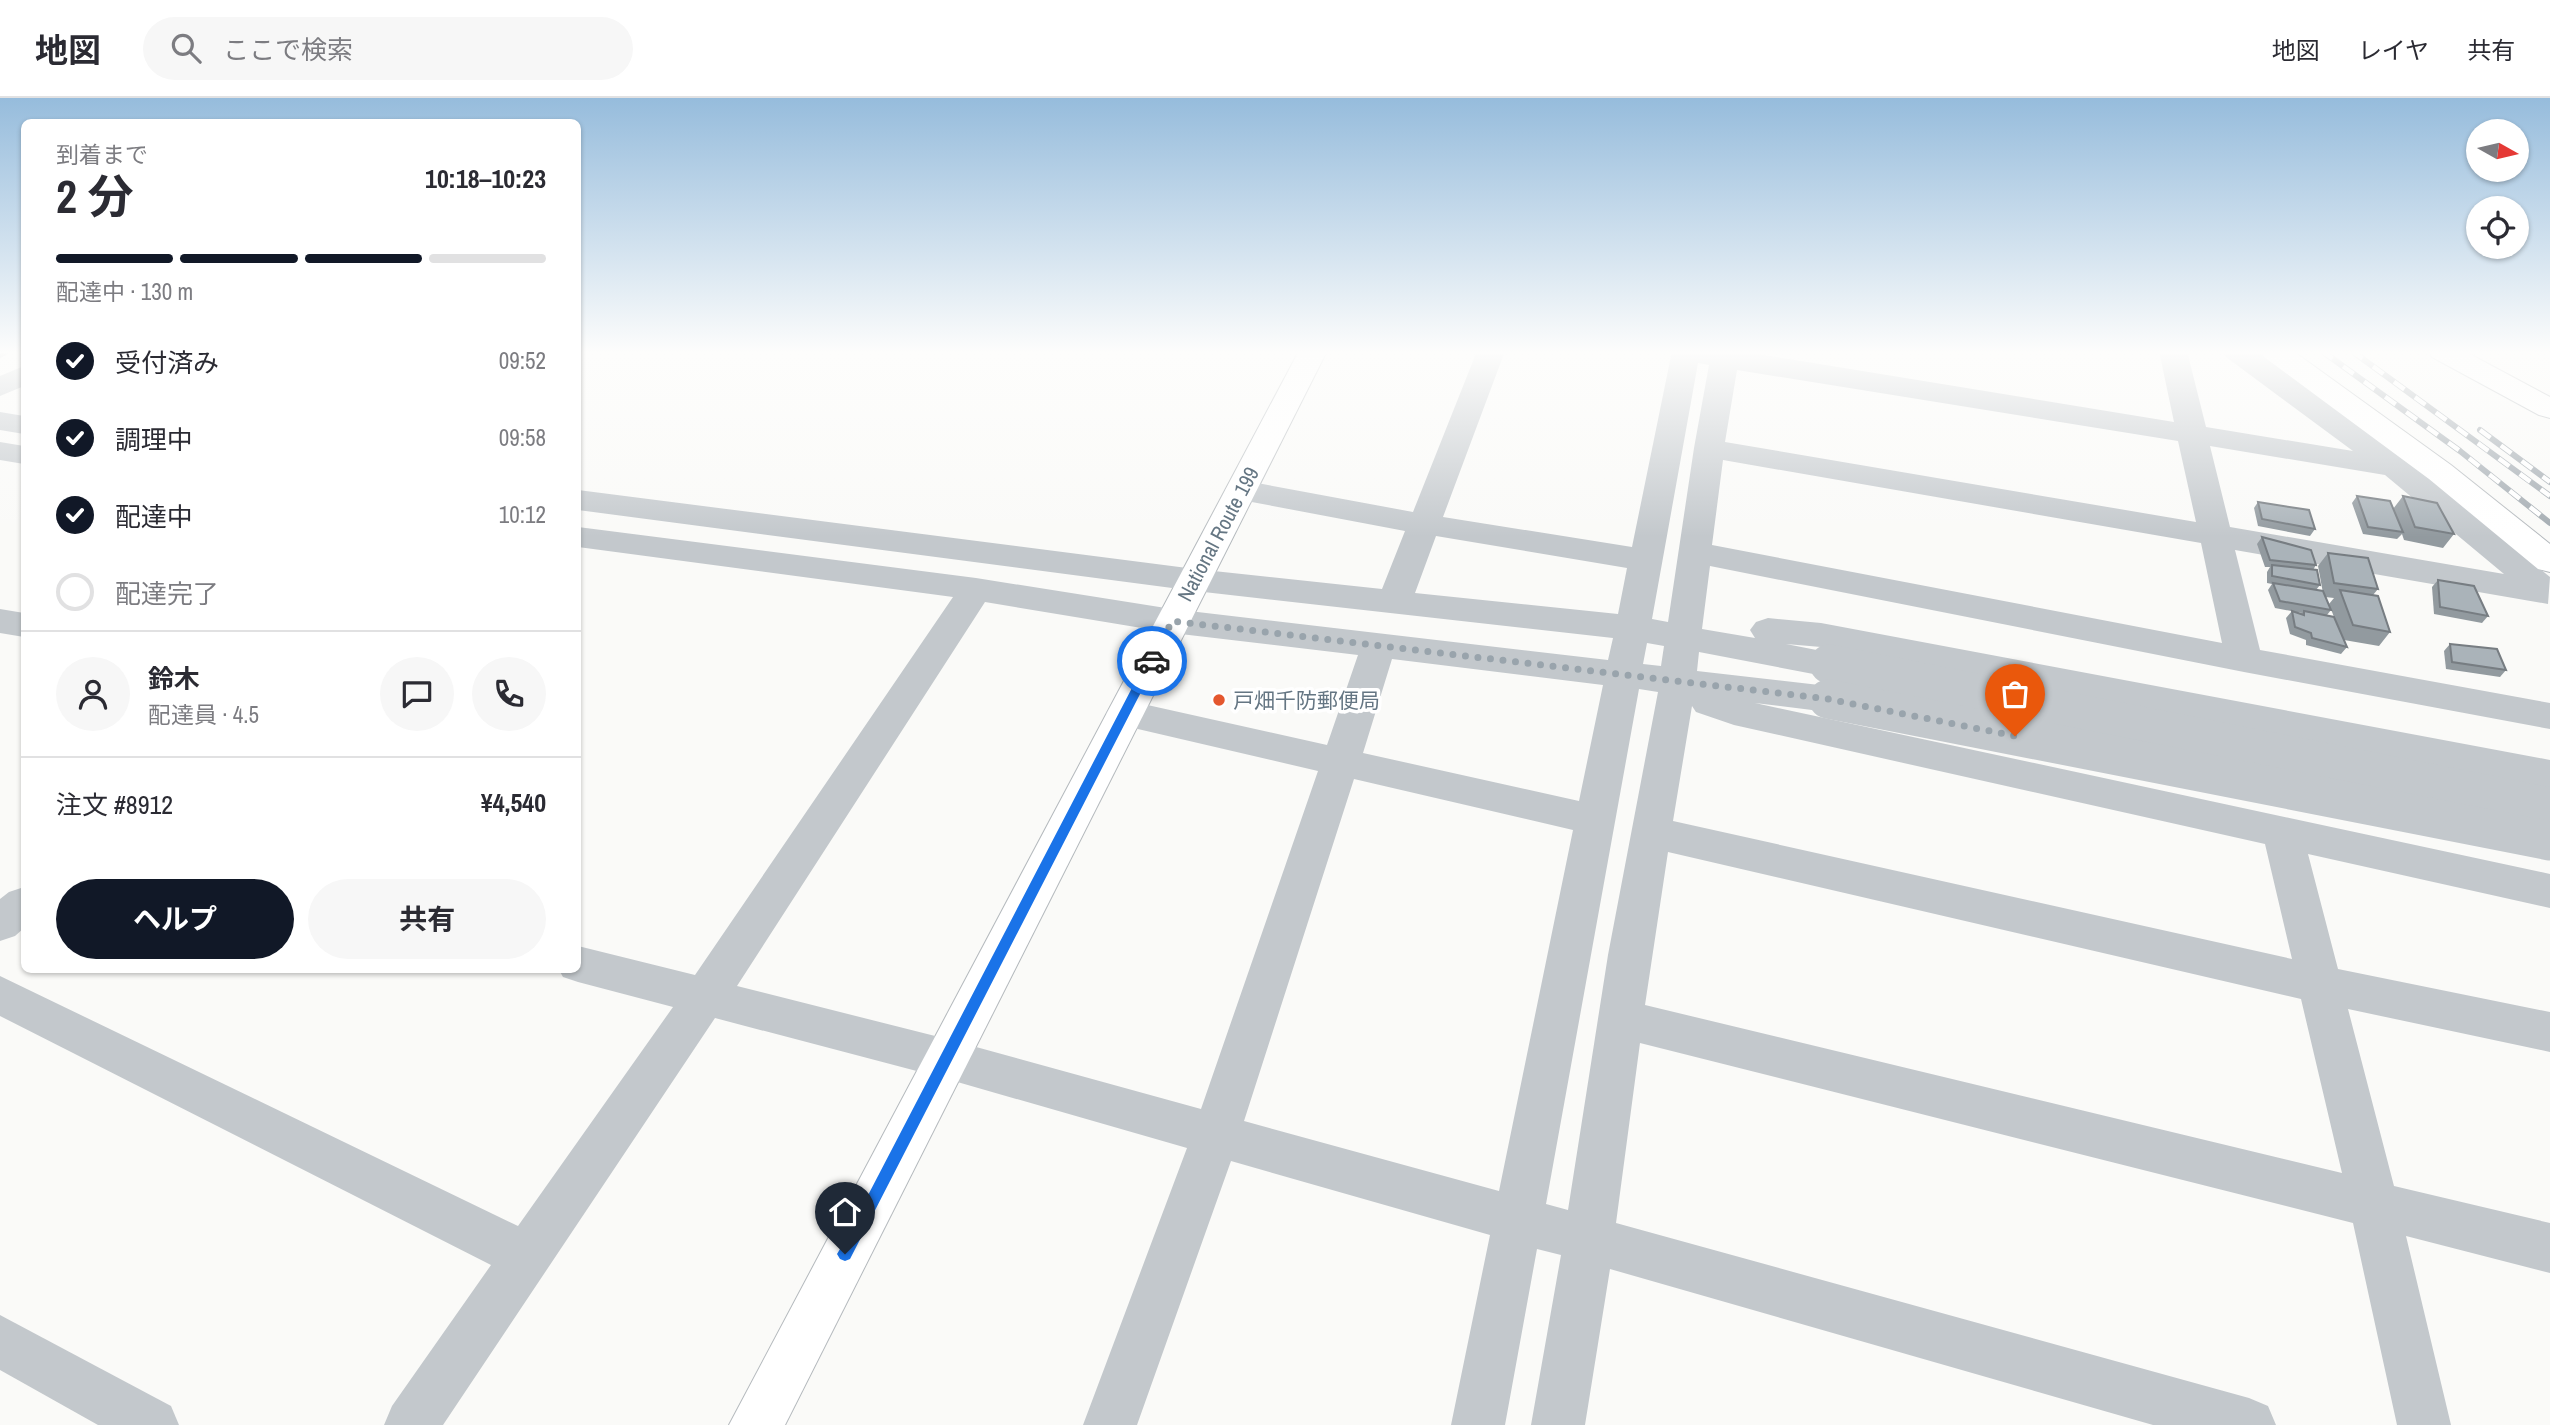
<!DOCTYPE html>
<html lang="ja">
<head>
<meta charset="utf-8">
<style>
  :root { --surface:#fff; --page:#f7f7f7; --text:#2b2b33; --muted:#7c7c81; --line:#e1e1e2; --accent:#111827 }
  body { margin:0; font-family:"Archivo Narrow","Noto Sans JP",sans-serif; background:var(--page); color:var(--text); height:100vh; display:flex; flex-direction:column; font-size:26px; white-space:nowrap }
  * { box-sizing:border-box; margin:0 }
  p { font-size:23px; color:var(--muted) }
  .icon { flex:none; width:38px; height:38px; fill:none; stroke:currentColor; stroke-width:2; stroke-linecap:round; stroke-linejoin:round }
  .map { position:relative; flex:1; overflow:hidden }
  .panel { position:absolute; left:21px; top:21px; width:560px; height:854px; display:flex; flex-direction:column; background:var(--surface); border-radius:10px; box-shadow:0 2px 5px #0004 }
  .panel>* { flex:none }
  .needle { width:46px; rotate:98deg }
  .fabs { position:absolute; left:2466px; top:21px; display:grid; gap:14px }
  .fabs a { display:grid; place-items:center; width:63px; height:63px; border-radius:50%; background:var(--surface); box-shadow:0 2px 5px #0004; font-size:35px }
  .pin { position:absolute; display:grid; place-items:center; width:60px; height:60px; color:#fff; margin:-72px -30px; border-radius:50% 50% 50% 0; rotate:-45deg; box-shadow:0 0 7px #0007 }
  .pin .icon { rotate:45deg }
  .courier { position:absolute; display:grid; place-items:center; width:70px; height:70px; margin:-35px; border:5px solid #1a73e8; border-radius:50%; background:#fff; color:#222; box-shadow:0 2px 9px #0007 }
  .head em { font-style:normal; font-weight:700 }
  .head div { display:flex; flex-direction:column-reverse }
  .head { display:flex; align-items:center; justify-content:space-between; height:119px; padding:0 35px }
  h1 { font-size:46px; font-weight:700; line-height:52px }
  .bar { display:grid; grid-template-columns:repeat(4,1fr); gap:10px 7px; align-content:center; height:84px; padding:0 35px }
  .bar i { height:9px; border-radius:5px; background:var(--line) }
  .bar .active { background:var(--accent) }
  .bar p { grid-column:span 4 }
  .line { display:flex; align-items:center; gap:18px; padding:0 35px; border-top:2px solid var(--line) }
  .line div { flex:1 }
  .round { display:grid; place-items:center; flex:none; width:74px; height:74px; border-radius:37px; background:var(--page) }
  ol { padding:0 35px; list-style:none }
  li { display:flex; align-items:center; gap:21px; height:77px }
  li p { margin-inline-start:auto }
  li .icon { padding:7px; border-radius:50%; background:var(--accent); color:#fff; stroke-width:4 }
  li:last-child { color:var(--muted) }
  li i { width:38px; height:38px; border:4px solid var(--line); border-radius:50% }
  .button { display:flex; gap:14px; margin-top:auto; padding:14px 35px }
  .button a { flex:1; height:80px; border-radius:42px; background:var(--accent); color:#fff; font-size:28px; font-weight:700; line-height:80px; text-align:center }
  .button a+a { background:var(--page); color:var(--text) }
  header { display:flex; align-items:center; gap:42px; box-sizing:border-box; height:98px; padding:0 35px; background:var(--surface); border-bottom:2px solid var(--line) }
  header strong { font-size:33px }
  nav { display:flex; gap:38px; margin-inline-start:auto; font-size:24px }
  .search { width:490px; height:63px; background:var(--page); display:flex; align-items:center; gap:18px; box-sizing:border-box; padding:0 24px; border-radius:38px; color:var(--muted); font-size:26px }
  .map>svg:first-child { display:block }
</style>
</head>
<body>
<header>
<strong>地図</strong>
<div class="search"><svg class="icon" aria-label="search" viewBox="0 0 24 24"><circle cx="10" cy="10" r="6"/><path d="M15 15l6 6"/></svg>ここで検索</div>
<nav><a>地図</a><a>レイヤ</a><a>共有</a></nav>
</header>
<div class="map">
<svg width="2550" height="1327" viewBox="0 0 2550 1327">
  <rect width="100%" height="100%" fill="#fafaf8"/>
  <g fill="none" stroke-linecap="round" stroke-linejoin="round">
    <g stroke="#b4b9bd" stroke-width="2">
      <g id="highway">
        <polygon points="1299,253 1327,253 785,1327 729,1327"/>
        <polygon points="2260,253 2293,253 2451,367 2550,446 2550,474 2538,471 2429,381 2264,259"/>
        <polygon points="2428,253 2464,253 2550,299 2550,320 2539,317 2432,259"/>
      </g>
    </g>
    <g fill="#c3c8cc" fill-rule="evenodd">
      <path d="M1477,253H1505L1443,419L1632,449L1672,253H1740L2174,324L2159,253H2187L2206,329L2353,353L2226,259L2222,253H2255L2406,362L2550,479L2548,506L2235,452L2260,552L2550,605V631L2244,574L1710,468L1702,531L1755,540L1750,532L1756,524L1768,520L1821,525L2550,662V692L1821,549L1786,546L1842,557L1847,566L1842,575L1829,579L1699,554L1697,573L1828,588L1841,592L1846,601L1841,610L1828,614L1755,605L2550,776V810L2308,756L2338,871L2550,914V954L2348,911L2394,1088L2550,1125V1175L2406,1138L2451,1327H2397L2353,1125L1640,945L1616,1125L2249,1300L2268,1308L2276,1327H2153L1610,1171L1585,1327H1531L1561,1157L1537,1151L1505,1327H1451L1490,1137L1231,1063L1137,1327H1083L1187,1050L947,981L715,920L443,1327H384L392,1308L491,1167L0,918V878L518,1128L673,909L578,884L563,879L559,872H578V848L695,877L953,499L578,449V429L976,480L1172,511L1608,562L1613,540L1195,493L578,412V392L1195,471L1382,491L1405,433L1241,402L1230,399L1225,392L1230,385L1241,382L1413,414ZM1698,265L1709,267L1694,350L1668,524L1652,521ZM1737,272L2178,343L2196,424L1725,344ZM2210,348L2385,377L2504,476L2230,429ZM1723,362L2201,445L2222,545L1712,447ZM1436,438L1627,470L1618,516L1415,495ZM985,504L1172,535L1358,557L1327,647L1125,602L1112,606L1106,615L1112,624L1125,628L1318,673L1201,1011L947,941L737,888ZM1647,545L1664,548L1661,568L1643,566ZM1392,561L1603,587L1579,703L1363,655ZM1639,591L1658,594L1608,857L1568,1112L1546,1106ZM1692,608L1696,614L1734,627L2265,746L2292,861L1673,723ZM1354,681L1573,732L1499,1093L1244,1023ZM1668,754L2301,901L2342,1075L1645,907Z"/>
      <polygon points="24,268 24,288 0,298 0,278"/>
      <polygon points="0,314 24,318 24,336 0,332"/>
      <polygon points="0,344 24,348 24,366 0,362"/>
      <polygon points="0,511 24,515 24,539 0,535"/>
      <polygon points="24,789 24,830 15,838 0,843 0,801 9,794"/>
      <polygon points="0,1217 171,1308 179,1327 98,1327 0,1272"/>
    </g>
    <use href="#highway" fill="#fff" fill-rule="evenodd"/>
    <g stroke="#a2aab0" stroke-width="6">
      <g id="rail">
        <polyline points="2322,253 2460,353 2550,425"/>
        <polyline points="2352,253 2550,398"/>
        <polyline points="2480,332 2550,384"/>
      </g>
    </g>
    <use href="#rail" stroke="#fff" stroke-width="4.5" stroke-dasharray="13" stroke-linecap="butt"/>
    <g stroke="#c3c8cc" stroke-width="39">
      <polyline points="1829,566 2550,709"/>
      <polyline points="1828,601 2550,743"/>
    </g>
  </g>
  <g fill="#929a9f" fill-rule="evenodd">
    <polygon points="2357,398 2393,411 2403,398 2454,436 2443,450 2404,442 2402,436 2397,441 2363,436 2352,405"/>
    <polygon points="2258,404 2315,431 2310,438 2258,428 2254,410"/>
    <path d="M2262,439L2316,467L2313,472L2320,487L2316,492L2323,495L2318,468L2328,455L2378,491L2373,497L2390,534L2379,548L2344,542L2347,549L2341,556L2306,547V542L2290,536L2286,520L2292,513L2301,516L2302,515L2275,510L2268,492L2272,486L2267,485V474L2270,469H2265L2257,446ZM2325,499L2334,500L2329,506L2334,519L2327,517L2331,512Z"/>
    <polygon points="2438,482 2488,518 2482,525 2434,516 2432,489"/>
    <polygon points="2450,546 2506,572 2500,579 2446,571 2444,553"/>
  </g>
  <polygon fill="#777d82" points="0,253 14,253 0,260"/>
  <g fill="#aab3b9" stroke="#777d82" stroke-width="2">
    <polygon points="2357,398 2390,403 2403,434 2368,429"/>
    <polygon points="2403,398 2437,405 2454,436 2415,429"/>
    <polygon points="2258,404 2309,412 2315,431 2262,421"/>
    <polygon points="2262,439 2311,452 2316,467 2270,462"/>
    <polygon points="2328,455 2368,460 2378,491 2334,485"/>
    <polygon points="2272,467 2317,472 2320,487 2272,478"/>
    <polygon points="2438,482 2474,488 2488,518 2440,509"/>
    <polygon points="2273,485 2323,493 2331,512 2280,503"/>
    <polygon points="2340,492 2378,498 2390,534 2353,527"/>
    <polygon points="2292,513 2304,517 2304,513 2334,519 2347,549 2312,540 2311,535 2295,529"/>
    <polygon points="2450,546 2497,551 2506,572 2452,564"/>
  </g>
  <linearGradient id="sky" x2="0" y2="1"><stop stop-color="#96bcdc"/><stop offset="0.58" stop-color="#fdfdfc"/><stop offset="1" stop-color="#fdfdfc" stop-opacity="0"/></linearGradient>
  <rect width="2550" height="439" fill="url(#sky)"/>
  <polygon fill="#1a73e8" points="1152,559 1157,563 850,1161 845,1163 840,1161 837,1156 840,1151 1146,563"/>
  <g fill="none" stroke-linecap="round" stroke-linejoin="round">
    <polyline stroke="#99a4ac" stroke-width="7" stroke-dasharray="0 12.6" points="1152,563 1172,523 1828,601 2015,638"/>
  </g>
  <circle fill="#e4572e" stroke="#fff" stroke-width="2.5" cx="1219" cy="602" r="7"/>
  <g text-anchor="middle" dominant-baseline="central" stroke-width="7" stroke-linejoin="round" paint-order="stroke">
    <g font-size="21" fill="#657683" stroke="#fff">
      <text transform="translate(1218 436) rotate(-62)">National Route 199</text>
    </g>
    <g font-size="21" fill="#657683" stroke="#fff" text-anchor="start">
      <text x="1233" y="602">戸畑千防郵便局</text>
    </g>
  </g>
</svg>
<div class="fabs">
<a><svg class="needle" viewBox="-14 -14 28 28"><path d="M0-13l5 13h-10z" fill="#e53935"/><path d="M0 13l5-13h-10z" fill="#7c7c81"/></svg></a>
<a><svg class="icon" aria-label="locate" viewBox="0 0 24 24"><circle cx="12" cy="12" r="6"/><path d="M12 2v4M12 18v4M2 12h4M18 12h4"/></svg></a>
</div>
<div class="pin" style="left:2015px;top:638px;background:#ea580c"><svg class="icon" aria-label="bag" viewBox="0 0 24 24"><path d="M5 8h14l-1 12H6zM9 8a3 3 0 0 1 6 0"/></svg></div>
<div class="pin" style="left:845px;top:1156px;background:#1f2937"><svg class="icon" aria-label="home" viewBox="0 0 24 24"><path d="M3 11l9-7 9 7M6 9v11h12V9"/></svg></div>
<div class="courier" style="left:1152px;top:563px"><svg class="icon" aria-label="car" viewBox="0 0 24 24"><path d="M5 17H2v-5l4-1 3-4h7l3 4 3 1v5h-3M9 17h6M6 11h13"/><circle cx="7" cy="17" r="2"/><circle cx="17" cy="17" r="2"/></svg></div>
<section class="panel">
<div class="head"><div><h1>2 分</h1><p>到着まで</p></div><em>10:18–10:23</em></div>
<div class="bar"><i class="active"></i><i class="active"></i><i class="active"></i><i></i><p>配達中 · 130 m</p></div>
<ol>
<li><svg class="icon" aria-label="check" viewBox="0 0 24 24"><path d="M5 12l5 5 9-10"/></svg>受付済み<p>09:52</p></li>
<li><svg class="icon" aria-label="check" viewBox="0 0 24 24"><path d="M5 12l5 5 9-10"/></svg>調理中<p>09:58</p></li>
<li><svg class="icon" aria-label="check" viewBox="0 0 24 24"><path d="M5 12l5 5 9-10"/></svg>配達中<p>10:12</p></li>
<li><i></i>配達完了</li>
</ol>
<div class="line" style="height:126px"><a class="round"><svg class="icon" aria-label="person" viewBox="0 0 24 24"><circle cx="12" cy="8" r="4"/><path d="M4 21q1-7 8-7t8 7"/></svg></a><div><b>鈴木</b><p>配達員 · 4.5</p></div><a class="round"><svg class="icon" aria-label="chat" viewBox="0 0 24 24"><path d="M4 5h16v11H9l-5 4z"/></svg></a><a class="round"><svg class="icon" aria-label="phone" viewBox="0 0 24 24"><path d="M5 4h4l2 5-3 2q2 4 5 5l2-3 5 2v4C11 20 4 13 5 4z"/></svg></a></div>
<div class="line" style="height:91px"><div>注文 #8912</div><b>¥4,540</b></div>
<div class="button"><a>ヘルプ</a><a>共有</a></div>
</section>
</div>
</body>
</html>
